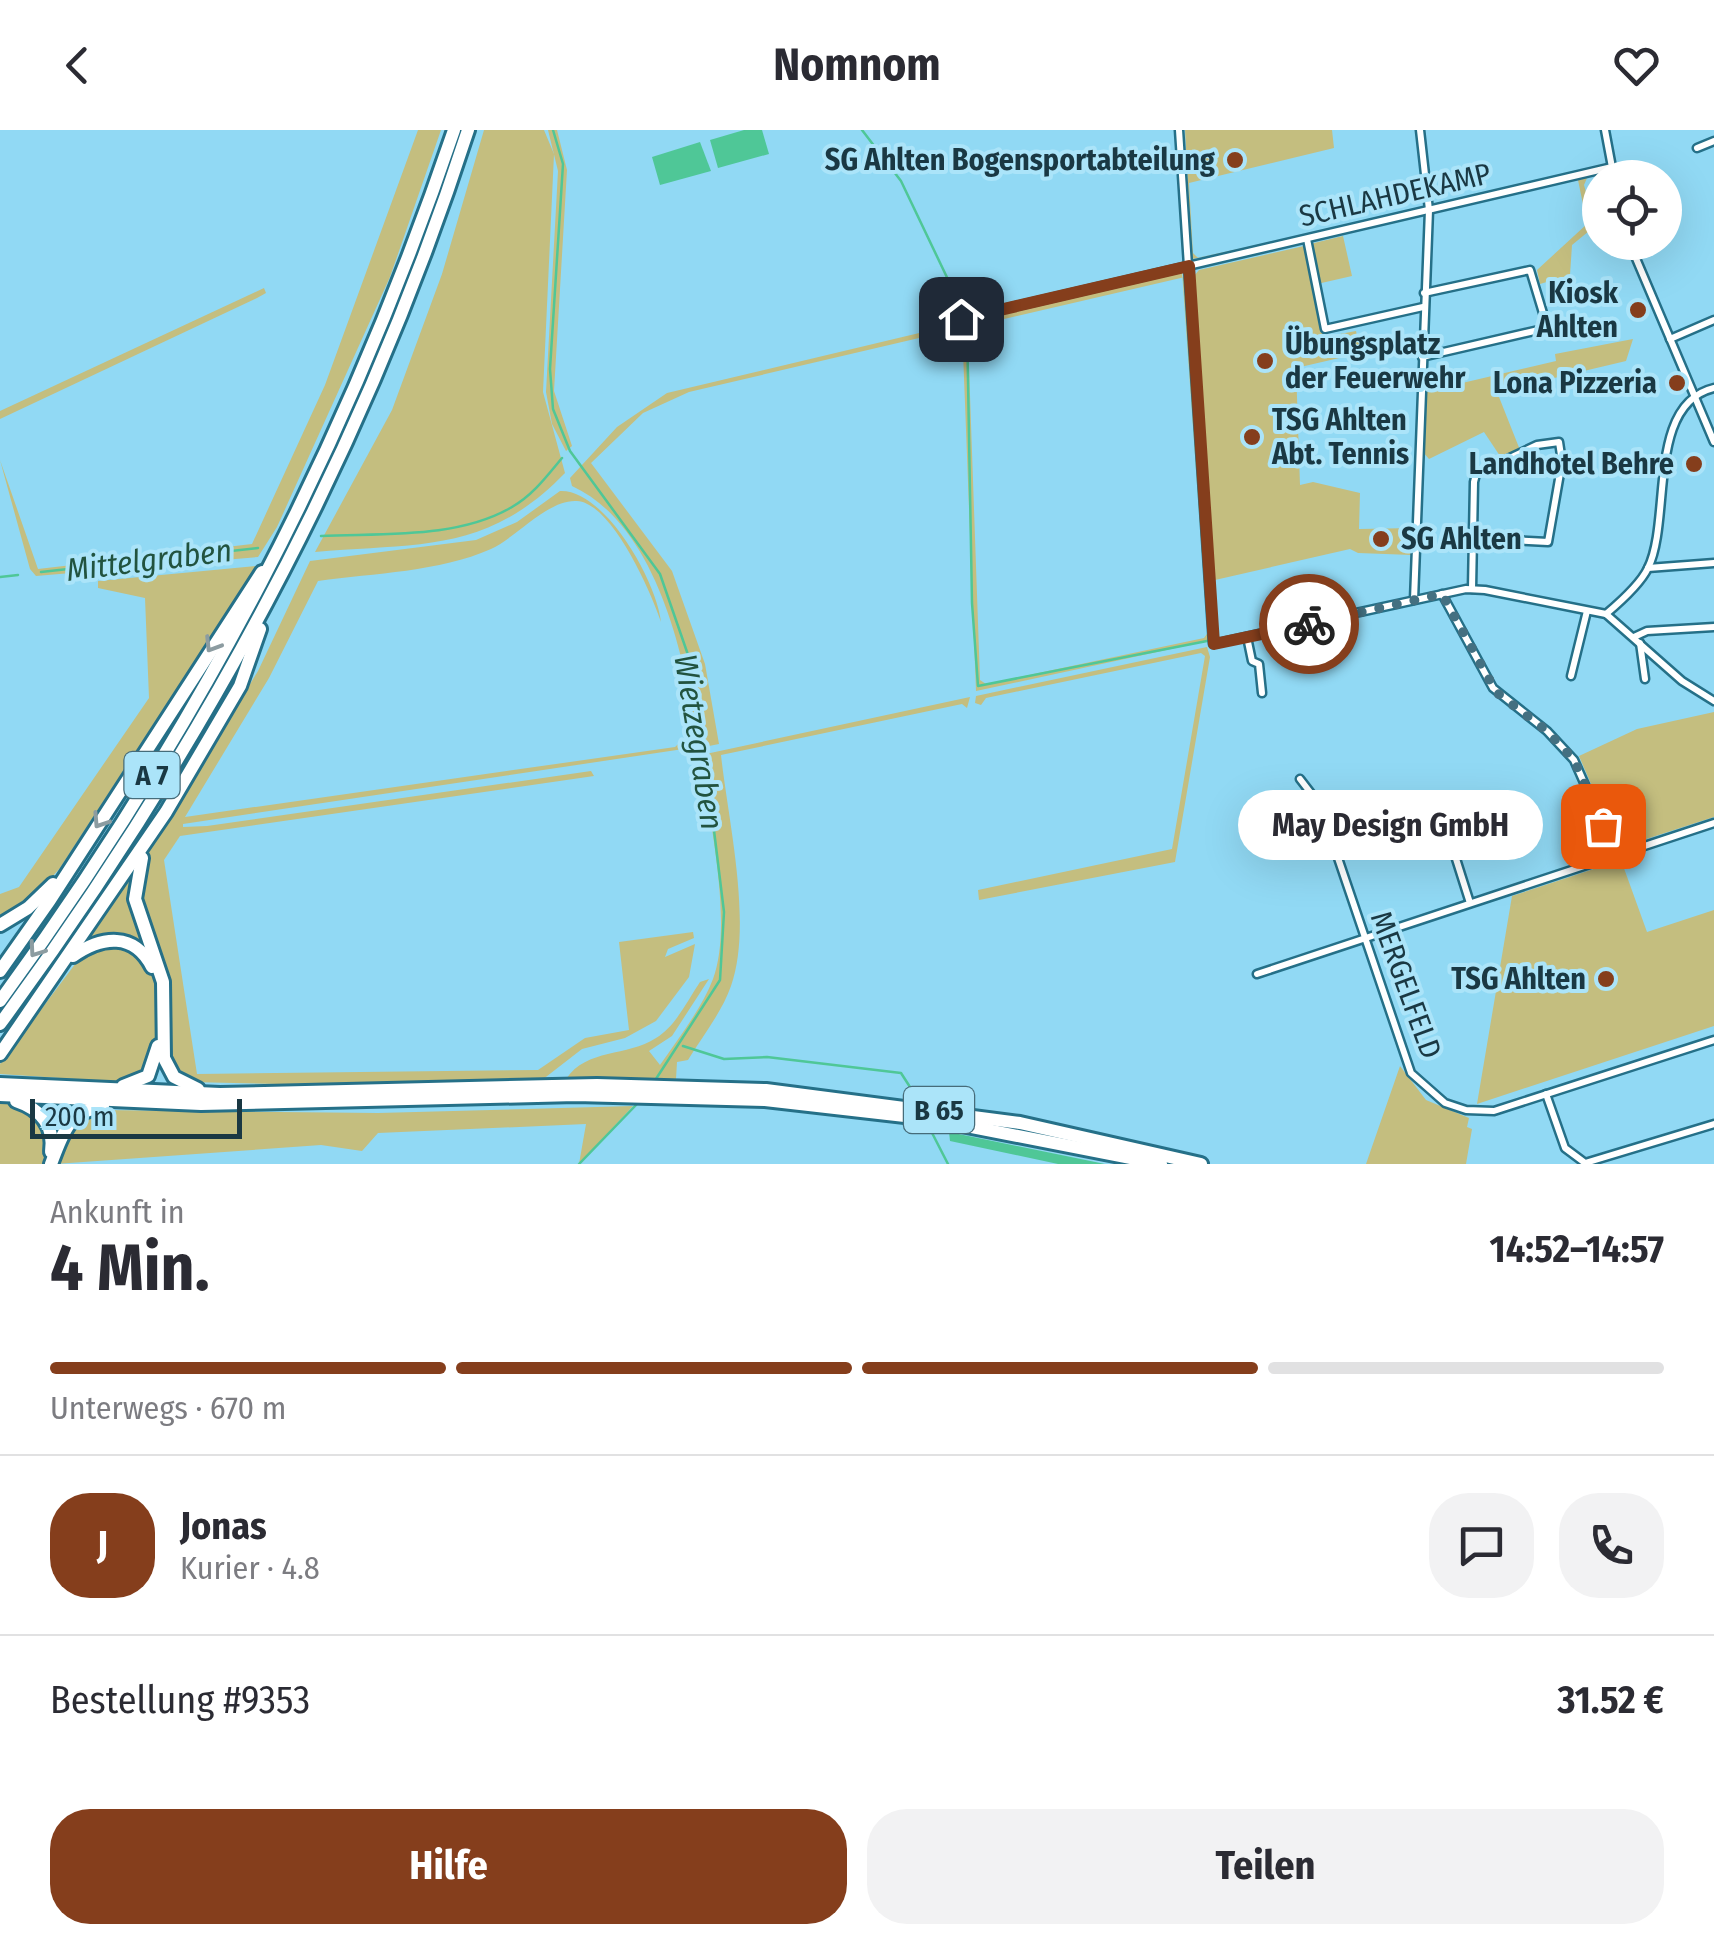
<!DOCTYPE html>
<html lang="de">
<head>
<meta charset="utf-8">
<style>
  :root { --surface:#fff; --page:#f2f2f3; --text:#2b2b33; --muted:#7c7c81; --line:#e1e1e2; --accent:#853e1c }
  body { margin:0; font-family:"Fira Sans Condensed",sans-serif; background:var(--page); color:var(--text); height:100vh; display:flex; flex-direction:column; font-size:38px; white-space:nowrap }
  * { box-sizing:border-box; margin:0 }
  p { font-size:32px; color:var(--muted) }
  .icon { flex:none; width:55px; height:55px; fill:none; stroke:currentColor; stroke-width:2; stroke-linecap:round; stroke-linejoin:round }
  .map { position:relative; height:1034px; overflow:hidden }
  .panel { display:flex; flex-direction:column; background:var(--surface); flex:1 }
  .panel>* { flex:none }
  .tools { position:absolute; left:1582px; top:30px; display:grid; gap:20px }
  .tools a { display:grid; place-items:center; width:100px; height:100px; border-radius:50%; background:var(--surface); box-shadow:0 10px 40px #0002; font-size:50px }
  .scale { position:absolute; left:30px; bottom:25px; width:212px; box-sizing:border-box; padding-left:10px; border:5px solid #1a3843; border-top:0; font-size:28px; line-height:35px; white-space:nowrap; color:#1a3843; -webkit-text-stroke:8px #abe4f9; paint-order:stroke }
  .pin { position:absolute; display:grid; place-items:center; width:85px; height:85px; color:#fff; margin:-42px; border-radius:20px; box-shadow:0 5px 15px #0006 }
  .courier { position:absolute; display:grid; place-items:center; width:100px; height:100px; margin:-50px; border:8px solid #853e1c; border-radius:50%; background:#fff; color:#222; box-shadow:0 2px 12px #0007 }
  .bubble { position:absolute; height:70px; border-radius:35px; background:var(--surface); box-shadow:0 10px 40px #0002; font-size:32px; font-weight:700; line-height:70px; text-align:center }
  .overview em { font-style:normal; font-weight:700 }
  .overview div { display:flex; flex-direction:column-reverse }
  .overview { display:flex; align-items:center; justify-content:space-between; height:170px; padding:0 50px }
  h1 { font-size:65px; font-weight:700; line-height:75px }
  .bar { display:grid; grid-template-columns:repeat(4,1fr); gap:15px 10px; align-content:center; height:120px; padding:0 50px }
  .bar i { height:12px; border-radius:8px; background:var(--line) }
  .bar .current { background:var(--accent) }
  .bar p { grid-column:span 4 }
  .line { display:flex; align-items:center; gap:25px; padding:0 50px; border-top:2px solid var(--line) }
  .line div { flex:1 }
  .round { display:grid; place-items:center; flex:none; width:105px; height:105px; border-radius:40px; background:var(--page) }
  .primary-button { display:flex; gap:20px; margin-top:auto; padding:20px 50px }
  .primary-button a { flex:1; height:115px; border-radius:40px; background:var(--accent); color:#fff; font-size:40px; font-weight:700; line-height:115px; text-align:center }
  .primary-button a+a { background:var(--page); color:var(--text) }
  header { display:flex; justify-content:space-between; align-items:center; height:130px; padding:0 50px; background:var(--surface); font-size:45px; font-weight:700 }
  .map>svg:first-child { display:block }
</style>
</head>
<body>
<header><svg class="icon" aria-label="back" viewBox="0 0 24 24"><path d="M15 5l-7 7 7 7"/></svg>Nomnom<svg class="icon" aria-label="heart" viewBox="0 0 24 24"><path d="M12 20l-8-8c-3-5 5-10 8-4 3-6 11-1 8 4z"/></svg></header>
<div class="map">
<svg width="1714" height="1034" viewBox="0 0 1714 1034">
  <rect width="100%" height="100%" fill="#91d9f4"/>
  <g fill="#c4be7f" fill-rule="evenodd">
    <polygon points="418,0 441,0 390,147 277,397 258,427 36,446 30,439 0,330 38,439 252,414 325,255"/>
    <path d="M484,0H544L554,24L543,262L565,343C487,424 418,413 315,422L392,280L442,144Z"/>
    <polygon points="548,0 557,0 567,40 554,261 572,316 566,321 552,294 546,262 558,41"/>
    <polygon points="1185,0 1332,0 1334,18 1189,53 1193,123 1198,128 1345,96 1192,129"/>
    <polygon points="1587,48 1584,55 1589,73 1600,71 1600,92 1572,115 1570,145 1540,154 1537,140 1587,94 1578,50"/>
    <polygon points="1343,106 1352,146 1317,154 1310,114"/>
    <polygon points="1304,116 1324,207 1356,201 1361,223 1296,238 1300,355 1313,352 1360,363 1359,399 1413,398 1412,425 1358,423 1350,419 1215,450 1194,146 1199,140"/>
    <path d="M1182,141L1208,511L976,561L962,195ZM1185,147L1209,501L1204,508L986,554L980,550L968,208L978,195Z"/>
    <polygon points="264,158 266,163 257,168 0,289 0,281"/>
    <path d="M957,194L955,205L949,201L689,262L643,283L591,333L672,441L705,534L719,614L967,564L699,618C686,533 659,396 572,356L570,348L617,297L667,263Z"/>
    <polygon points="1633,209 1626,231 1529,254 1530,259 1499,267 1520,320 1500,326 1484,302 1429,329 1422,321 1424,262 1556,231 1555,224"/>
    <path d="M560,361C605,359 657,452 661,492C651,462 612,373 577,371C548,369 517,407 491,419C439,442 375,443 318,451L269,548L185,687L675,617L687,606V598H692L690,618L183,694V697L207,696L591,641L594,646L180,706L164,730L197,944L538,940L585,908L629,900L619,812L693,802L694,808L668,819L665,827L695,814L689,847L656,891L625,908L582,919L542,950L323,955L189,952L169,927L167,861L138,769L146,725L258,541L310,431L476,410L517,392Z"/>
    <polygon points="257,436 60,738 38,763 0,789 0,764 19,757 149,568 145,468 98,458 98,451"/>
    <polygon points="1207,517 1210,527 1175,732 979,770 978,760 1172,719 1205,526 1201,523 986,568 981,575 975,573 976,566"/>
    <path d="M970,567L967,578L962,574L721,625C728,690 753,794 731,856C722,882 702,907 688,930L677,932L676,949H566C587,918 627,927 656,908C676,896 687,871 700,852L709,849L672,906L649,921L660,935C678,909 702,878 713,849C734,792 708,686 701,625Z"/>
    <polygon points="1714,582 1714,687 1628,715 1615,710 1579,626 1637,599"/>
    <polygon points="1621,730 1647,802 1714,780 1714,896 1477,974 1512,766"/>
    <polygon points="135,736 131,759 154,831 110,805 83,814"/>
    <path d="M123,813C130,820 141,826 147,834C168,859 159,914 148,941L120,952L0,944V934L85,821Z"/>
    <polygon points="1400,936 1426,970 1469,988 1467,997 1472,999 1466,1034 1366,1034"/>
    <polygon points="0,973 14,974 44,992 48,1022 44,1034 0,1034"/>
    <polygon points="633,976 579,1034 586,994 378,1003 362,1021 321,1015 55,1034 71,995 100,980 378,983"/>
  </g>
  <g fill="#4fc797">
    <polygon points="744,0 762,0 769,24 718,38 710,10"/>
    <polygon points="700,12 711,41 660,55 652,27"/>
    <polygon points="949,1002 1105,1034 1058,1034 950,1011"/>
  </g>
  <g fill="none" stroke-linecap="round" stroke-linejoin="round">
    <g stroke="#4fc797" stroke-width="2.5">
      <polyline points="553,0 563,34 550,239 553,279 570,321 660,444 695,545 724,782 720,850 654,952"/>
      <polyline points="862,0 901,51 964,183"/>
      <polyline points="967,194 972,473 978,556 1207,511"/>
      <path d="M321,406C382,403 458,409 512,377C533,365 547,346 562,328"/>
      <polyline points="41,442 258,418"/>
      <polyline points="0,447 18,445"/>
      <polyline points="683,916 724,929 767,927 901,943 910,957"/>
      <polyline points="913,964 915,969"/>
      <polyline points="929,997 948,1034"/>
      <polyline points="579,1034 637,974"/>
    </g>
    <g stroke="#257088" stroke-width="11">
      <g id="street">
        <polyline points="1179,0 1213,514 1466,459 1485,460 1606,484 1682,551 1714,571"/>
        <polyline points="1605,0 1614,48"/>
        <polyline points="1697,18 1714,11"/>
        <polyline points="1307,109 1325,199 1423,177"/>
        <polyline points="1629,112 1714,312"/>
        <polyline points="961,189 1612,37"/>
        <polyline points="1670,209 1714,190"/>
        <polyline points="1422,227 1543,199 1546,193 1530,140 1424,163"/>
        <polyline points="1648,438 1714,433"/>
        <polyline points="1472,459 1474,352 1476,344 1537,315 1559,312 1562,332 1548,412 1473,408"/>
        <polyline points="1442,464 1493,558 1547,601 1574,630 1616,725"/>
        <polyline points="1414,470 1429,80 1420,0"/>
        <path d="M1606,484C1619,473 1641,453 1648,438C1672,390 1646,274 1714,258"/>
        <polyline points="1247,507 1252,531 1259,534 1262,563"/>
        <polyline points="1634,507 1647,501 1714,497"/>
        <polyline points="1640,513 1645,549"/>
        <polyline points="1571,546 1587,481"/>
        <polyline points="1300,649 1320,675 1411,943 1445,973 1466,980 1494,981 1714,910"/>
        <polyline points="1451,713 1470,773"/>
        <polyline points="1257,844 1714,693"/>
        <polyline points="1546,964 1565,1018 1585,1033 1714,994"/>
      </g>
    </g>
    <g stroke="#257088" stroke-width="18">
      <g id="highway">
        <polyline points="142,728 135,769 163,852 164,928 174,947 198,959"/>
        <polyline points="0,795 28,778 53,754"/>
        <path d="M73,826C102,806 134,802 152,837"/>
        <polyline points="0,841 50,770 262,442"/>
        <path d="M0,871C197,602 347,316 454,0"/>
        <path d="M0,894C201,621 363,324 468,0"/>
        <polyline points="0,924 166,682 240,556 260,499"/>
        <polyline points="0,954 220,964 597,955 766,960 1020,993 1201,1034"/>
        <polyline points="123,956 148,946 158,916"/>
        <polyline points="0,965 201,974 576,965 765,970 931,989 1161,1034"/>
        <path d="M16,971C40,979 55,995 51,1022"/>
        <path d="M51,1034C63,1004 67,982 103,976"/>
      </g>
    </g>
    <use href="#street" stroke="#fff" stroke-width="6"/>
    <use href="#highway" stroke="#fff" stroke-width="12"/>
  </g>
  <defs><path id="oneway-chevron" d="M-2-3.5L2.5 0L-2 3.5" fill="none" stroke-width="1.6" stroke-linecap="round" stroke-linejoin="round" transform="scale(2.5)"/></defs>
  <g stroke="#8c9ca1">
    <use href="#oneway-chevron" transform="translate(212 515) rotate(122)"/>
    <use href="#oneway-chevron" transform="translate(100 691) rotate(123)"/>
    <use href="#oneway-chevron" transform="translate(36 820) rotate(125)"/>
  </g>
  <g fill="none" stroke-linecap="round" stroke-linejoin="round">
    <polyline stroke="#447081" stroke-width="10" stroke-dasharray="0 18" points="1309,494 1442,464 1496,562 1547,601 1574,630 1603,696"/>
    <polyline stroke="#853e1c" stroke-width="12" points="961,189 1189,136 1214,514 1309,494"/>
  </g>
  <g fill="#853e1c" stroke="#abe4f9" stroke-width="4">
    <circle cx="1235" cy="30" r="10"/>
    <circle cx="1638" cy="180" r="10"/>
    <circle cx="1265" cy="231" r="10"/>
    <circle cx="1677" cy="253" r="10"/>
    <circle cx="1252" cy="307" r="10"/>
    <circle cx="1694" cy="334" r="10"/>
    <circle cx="1381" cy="409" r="10"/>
    <circle cx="1606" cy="849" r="10"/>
  </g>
  <g text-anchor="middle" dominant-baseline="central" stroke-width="8" stroke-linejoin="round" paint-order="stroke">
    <g fill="#abe4f9" stroke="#466c7a" stroke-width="2.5">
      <rect x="124.5" y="622" width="55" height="46" rx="8"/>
      <rect x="904" y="957" width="70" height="46" rx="8"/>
    </g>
    <g font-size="28" font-weight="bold" fill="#1a3843">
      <text x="152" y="645">A 7</text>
      <text x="939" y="980">B 65</text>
    </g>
    <g font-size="30" font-weight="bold" fill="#1a3843" stroke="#abe4f9" text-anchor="end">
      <text x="1215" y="30">SG Ahlten Bogensportabteilung</text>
      <text x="1618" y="163">Kiosk<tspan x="1618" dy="34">Ahlten</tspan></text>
      <text x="1285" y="214" text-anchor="start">Übungsplatz<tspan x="1285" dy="34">der Feuerwehr</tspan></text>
      <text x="1657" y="253">Lona Pizzeria</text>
      <text x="1272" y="290" text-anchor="start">TSG Ahlten<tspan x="1272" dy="34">Abt. Tennis</tspan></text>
      <text x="1674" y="334">Landhotel Behre</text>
      <text x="1401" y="409" text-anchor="start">SG Ahlten</text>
      <text x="1586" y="849">TSG Ahlten</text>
    </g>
    <g font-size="30" fill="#1a3843" stroke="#abe4f9">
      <text transform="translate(1395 65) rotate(-13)">SCHLAHDEKAMP</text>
      <text transform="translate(1406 855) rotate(70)">MERGELFELD</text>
    </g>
    <g font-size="32" font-style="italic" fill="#22533f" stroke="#abe4f9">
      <text transform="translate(149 430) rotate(-7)">Mittelgraben</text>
      <text transform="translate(699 612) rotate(81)">Wietzegraben</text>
    </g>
  </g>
</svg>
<div class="tools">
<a><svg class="icon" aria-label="locate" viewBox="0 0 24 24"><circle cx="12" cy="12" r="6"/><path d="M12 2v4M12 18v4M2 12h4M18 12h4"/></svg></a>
</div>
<div class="scale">200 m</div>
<div class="pin" style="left:1603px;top:696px;background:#ea580c"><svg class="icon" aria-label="bag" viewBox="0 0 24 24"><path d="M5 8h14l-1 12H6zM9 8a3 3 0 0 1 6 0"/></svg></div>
<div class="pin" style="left:961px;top:189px;background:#1f2937"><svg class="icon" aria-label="home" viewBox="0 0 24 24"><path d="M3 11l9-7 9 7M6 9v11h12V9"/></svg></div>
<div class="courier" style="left:1309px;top:494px"><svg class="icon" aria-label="bike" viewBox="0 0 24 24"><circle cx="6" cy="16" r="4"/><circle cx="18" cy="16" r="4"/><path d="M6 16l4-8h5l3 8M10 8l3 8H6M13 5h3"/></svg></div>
<div class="bubble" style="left:1238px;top:660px;width:305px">May Design GmbH</div>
</div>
<section class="panel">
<div class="overview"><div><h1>4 Min.</h1><p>Ankunft in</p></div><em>14:52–14:57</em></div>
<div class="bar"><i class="current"></i><i class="current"></i><i class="current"></i><i></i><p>Unterwegs · 670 m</p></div>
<div class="line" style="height:180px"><b class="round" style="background:var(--accent);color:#fff">J</b><div><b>Jonas</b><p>Kurier · 4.8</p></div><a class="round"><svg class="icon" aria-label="chat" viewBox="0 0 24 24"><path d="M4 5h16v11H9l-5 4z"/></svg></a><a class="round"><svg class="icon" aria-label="phone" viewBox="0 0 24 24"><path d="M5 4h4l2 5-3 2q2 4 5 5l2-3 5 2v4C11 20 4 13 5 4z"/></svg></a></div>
<div class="line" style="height:130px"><div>Bestellung #9353</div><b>31.52 €</b></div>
<div class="primary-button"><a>Hilfe</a><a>Teilen</a></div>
</section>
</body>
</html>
